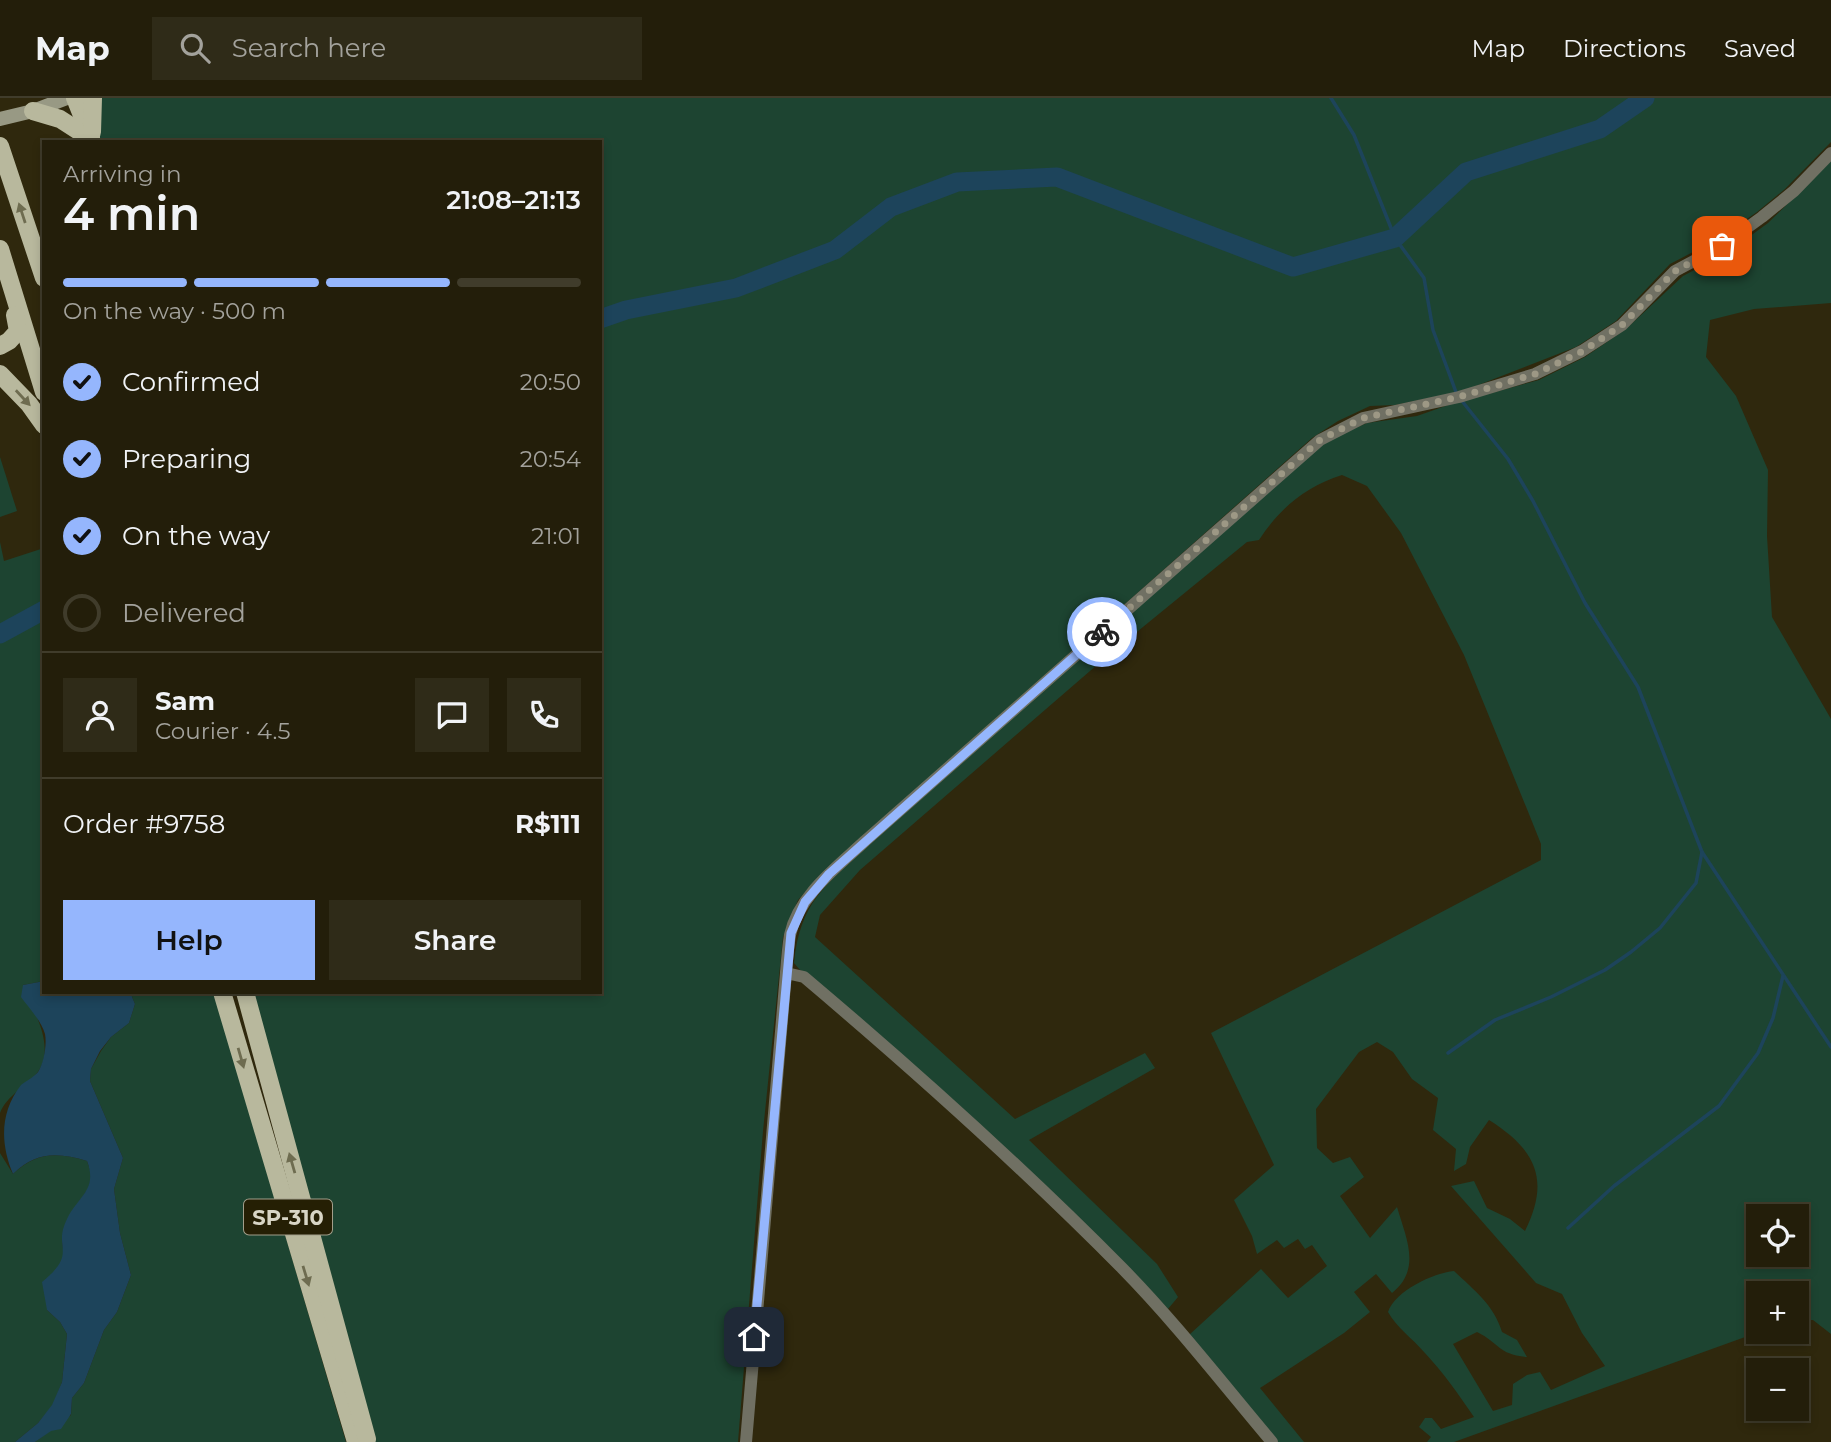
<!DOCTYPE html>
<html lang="en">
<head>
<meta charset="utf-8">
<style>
  :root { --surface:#231e0a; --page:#2f2b18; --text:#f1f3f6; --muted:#a3a29c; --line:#403c2b; --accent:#95b6fd }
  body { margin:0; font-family:Montserrat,sans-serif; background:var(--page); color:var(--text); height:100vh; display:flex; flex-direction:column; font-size:26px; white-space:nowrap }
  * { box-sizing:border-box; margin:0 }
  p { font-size:23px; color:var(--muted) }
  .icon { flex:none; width:38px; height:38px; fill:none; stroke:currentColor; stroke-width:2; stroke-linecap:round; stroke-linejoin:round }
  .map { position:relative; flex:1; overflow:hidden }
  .sheet { position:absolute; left:42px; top:42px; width:560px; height:854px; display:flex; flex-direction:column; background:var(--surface); border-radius:0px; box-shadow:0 4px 10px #0003,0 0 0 2px var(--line) }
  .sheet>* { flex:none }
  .buttons { position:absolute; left:1746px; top:1106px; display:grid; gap:14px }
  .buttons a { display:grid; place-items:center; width:63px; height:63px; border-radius:0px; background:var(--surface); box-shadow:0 4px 10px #0003,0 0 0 2px var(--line); font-size:35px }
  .pin { position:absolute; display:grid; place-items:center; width:60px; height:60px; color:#fff; margin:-30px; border-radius:14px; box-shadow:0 4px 10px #0006 }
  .courier { position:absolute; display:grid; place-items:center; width:70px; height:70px; margin:-35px; border:5px solid #95b6fd; border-radius:50%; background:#fff; color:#222; box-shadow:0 2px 9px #0007 }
  .head em { font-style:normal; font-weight:600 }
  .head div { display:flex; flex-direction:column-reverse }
  .head { display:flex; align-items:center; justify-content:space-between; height:119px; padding:0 21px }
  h1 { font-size:46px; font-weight:600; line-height:52px }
  .bar { display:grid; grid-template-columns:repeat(4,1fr); gap:10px 7px; align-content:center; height:84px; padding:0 21px }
  .bar i { height:9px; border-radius:5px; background:var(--line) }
  .bar .current { background:var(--accent) }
  .bar p { grid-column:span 4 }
  .line { display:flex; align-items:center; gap:18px; padding:0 21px; border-top:2px solid var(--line) }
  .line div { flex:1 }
  .round { display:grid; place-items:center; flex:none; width:74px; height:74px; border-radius:0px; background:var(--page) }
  ol { padding:0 21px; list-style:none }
  li { display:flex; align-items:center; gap:21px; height:77px }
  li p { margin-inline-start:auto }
  li .icon { padding:7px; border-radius:50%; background:var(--accent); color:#111; stroke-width:4 }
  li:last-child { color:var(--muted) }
  li i { width:38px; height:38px; border:4px solid var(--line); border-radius:50% }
  .primary-button { display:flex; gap:14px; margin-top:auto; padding:14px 21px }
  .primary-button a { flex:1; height:80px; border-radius:0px; background:var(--accent); color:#111; font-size:28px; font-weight:600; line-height:80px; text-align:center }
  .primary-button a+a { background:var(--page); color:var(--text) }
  header { display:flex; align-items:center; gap:42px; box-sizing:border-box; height:98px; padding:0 35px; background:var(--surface); border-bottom:2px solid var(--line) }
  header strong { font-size:33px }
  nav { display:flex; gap:38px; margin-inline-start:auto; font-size:24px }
  .search { width:490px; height:63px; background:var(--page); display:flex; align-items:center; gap:18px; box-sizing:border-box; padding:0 24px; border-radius:0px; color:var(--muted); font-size:26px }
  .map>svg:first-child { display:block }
</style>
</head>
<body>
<header>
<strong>Map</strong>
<div class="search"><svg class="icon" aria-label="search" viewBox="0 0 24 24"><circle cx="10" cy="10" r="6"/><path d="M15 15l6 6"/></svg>Search here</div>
<nav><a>Map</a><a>Directions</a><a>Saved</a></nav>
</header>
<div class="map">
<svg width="1831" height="1344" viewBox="0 0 1831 1344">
  <rect width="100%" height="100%" fill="#2f280d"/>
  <g fill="#1d4431" fill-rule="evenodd">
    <polygon points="97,0 1831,0 1831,44 1785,91 1757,114 1718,141 1670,166 1616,223 1576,249 1463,293 1395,307 1370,308 1338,323 1312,340 824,773 798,802 783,839 763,1033 738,1344 373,1344 253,894 600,894 600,44 105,44 95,41"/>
    <path d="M1831,63V205L1754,211L1710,222L1706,259L1736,298L1768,372L1767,438L1772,519L1831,621V1236L1813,1222H1797V1195H1759V1234L1454,1344H1427L1431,1339L1419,1329L1425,1320H1432L1441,1331L1474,1319C1459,1297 1443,1274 1424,1254C1412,1240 1397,1230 1388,1214C1395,1193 1433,1175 1454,1173C1474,1192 1494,1207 1502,1234L1517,1242L1527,1259C1497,1256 1501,1246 1477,1234L1453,1246L1493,1313L1512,1307L1513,1286L1527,1277L1540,1274L1551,1292L1605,1268L1582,1235L1562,1196L1536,1185L1451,1088L1474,1083L1487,1110L1510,1121L1525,1133C1551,1081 1535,1051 1489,1022L1470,1049L1466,1066L1454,1073L1456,1051L1433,1032L1438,1000L1412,981L1393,954L1377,944L1359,954L1316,1011L1317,1050L1333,1065L1350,1059L1364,1079L1340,1098L1370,1140L1397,1109C1406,1140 1422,1171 1392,1195L1376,1176L1354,1194L1370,1214L1344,1235L1260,1290L1304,1344H1278L1189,1237L1261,1171L1288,1200L1327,1168L1312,1147L1305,1151L1298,1141L1284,1150L1277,1142L1257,1156L1252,1138L1234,1102L1274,1067L1211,935L1541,762V746L1529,716L1464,557L1401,435L1367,388L1342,377C1305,389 1280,410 1259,442L1247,444L1105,560L860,772L820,817L815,839L1015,1021L1145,955L1155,970L1029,1042L1157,1166L1178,1199L1168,1211C1057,1092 934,983 810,878L800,872L794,865C800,804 825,788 867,749L1323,344L1367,325L1417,318L1451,306L1539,282L1585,259L1626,231L1683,178L1727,155L1768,125ZM1759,1118H1797V1157H1759Z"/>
    <polygon points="0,359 17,413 0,419"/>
    <path d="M0,444L4,463L44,450V883L23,887C33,913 57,949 37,975C26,989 7,997 0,1015Z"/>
    <polygon points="130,894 214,894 346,1344 35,1344 71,1317 72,1300 84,1285 104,1232 117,1214 131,1177 120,1135 114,1091 123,1060 90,983 91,971 101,953 111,939 129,925 135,906"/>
    <path d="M0,1055L13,1076C37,1054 57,1054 87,1063L92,1078L88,1091L76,1108L62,1143L64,1159L58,1171L47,1212L60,1224L67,1236L62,1284L53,1307L38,1325L15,1344H0Z"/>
  </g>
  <path fill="#1d445b" d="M44,883V894H130L135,906L129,925L111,939L100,953L91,971L90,983L123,1060L114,1091L120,1135L131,1177L117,1214L104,1232L84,1285L72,1300L71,1316L61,1331L51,1333L35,1344H15L38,1325L52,1307L62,1284L67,1236L60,1224L47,1212L42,1184C79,1154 52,1151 67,1121C78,1098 98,1092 87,1063C57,1054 36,1054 13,1076C0,1045 0,1014 21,987C26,983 34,979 38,974C44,965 47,946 45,936C42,924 29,910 21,899L23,887Z"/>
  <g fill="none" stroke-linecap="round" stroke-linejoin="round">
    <g stroke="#1d445b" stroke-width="3.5">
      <polyline points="1331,0 1354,37 1395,140 1424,180 1433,232 1456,294"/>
      <polyline points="1462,303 1508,361 1533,403 1585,505 1638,589 1702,754 1831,949"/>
      <polyline points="1448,955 1495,922 1551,899 1605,872 1631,854 1660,830 1696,785 1702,754"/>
      <polyline points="1568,1130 1614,1088 1719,1008 1758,955 1773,920 1783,878"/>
    </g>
    <g stroke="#1d445b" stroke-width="19">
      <polyline points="600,221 626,212 736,190 835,152 891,109 957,84 1057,79 1293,169 1395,140 1466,74 1600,31 1645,0"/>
      <polyline points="0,536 44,512"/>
    </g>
    <g stroke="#707063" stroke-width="12">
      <path d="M786,875L804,879C914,972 1021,1068 1122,1170C1176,1225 1223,1286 1272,1344"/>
      <path d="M746,1344L786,875C787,862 788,849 790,837C798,798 837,769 865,743L1320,342L1363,320L1459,299L1535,276L1582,253L1622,227L1675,173L1722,148L1762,119L1794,93L1831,55"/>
    </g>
    <polyline stroke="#989984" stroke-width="14" points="0,21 33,13 67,0"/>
    <g stroke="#b8b89d" stroke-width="18">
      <polyline points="75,0 91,40"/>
      <polyline points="33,13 60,21 91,41"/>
      <polyline points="92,34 93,0"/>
      <polyline points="0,48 44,180"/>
      <polyline points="0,151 44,294"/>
      <polyline points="0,248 9,243 18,233 15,217"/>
      <polyline points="0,276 29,306 44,327"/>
      <polyline points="222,894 356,1344"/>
      <polyline points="245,894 367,1341"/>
    </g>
  </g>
  <defs><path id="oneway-solid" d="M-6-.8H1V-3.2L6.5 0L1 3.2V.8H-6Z" transform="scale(1.75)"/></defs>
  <g fill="#6e6c50">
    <use href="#oneway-solid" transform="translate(22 115) rotate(-108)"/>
    <use href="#oneway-solid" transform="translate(23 300) rotate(47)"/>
    <use href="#oneway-solid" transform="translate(241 960) rotate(74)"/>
    <use href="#oneway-solid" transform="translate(292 1065) rotate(-106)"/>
    <use href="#oneway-solid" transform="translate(306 1178) rotate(73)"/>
  </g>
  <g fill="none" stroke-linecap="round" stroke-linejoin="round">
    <polyline stroke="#9d9885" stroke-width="7" stroke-dasharray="0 12.6" points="1102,534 1320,342 1363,320 1459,299 1535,276 1583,253 1622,227 1675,173 1722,148"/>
    <polyline stroke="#95b6fd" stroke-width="9" points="754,1239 791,835 805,804 829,776 1102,534"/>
  </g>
  <g text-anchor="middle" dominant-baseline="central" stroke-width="5" stroke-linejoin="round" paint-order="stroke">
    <rect fill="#251f04" stroke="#a29e8b" stroke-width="2" x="244" y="1101.5" width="88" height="35" rx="5"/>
    <g font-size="21" font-weight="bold" fill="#d8d5c5">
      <text x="288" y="1119">SP-310</text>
    </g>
  </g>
</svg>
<div class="buttons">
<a><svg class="icon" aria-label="locate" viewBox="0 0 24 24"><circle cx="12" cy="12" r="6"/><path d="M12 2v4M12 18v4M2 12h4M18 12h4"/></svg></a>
<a>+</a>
<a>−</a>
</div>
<div class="pin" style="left:1722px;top:148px;background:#ea580c"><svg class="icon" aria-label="bag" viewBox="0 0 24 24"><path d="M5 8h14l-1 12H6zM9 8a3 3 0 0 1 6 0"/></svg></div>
<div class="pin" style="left:754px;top:1239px;background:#1f2937"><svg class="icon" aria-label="home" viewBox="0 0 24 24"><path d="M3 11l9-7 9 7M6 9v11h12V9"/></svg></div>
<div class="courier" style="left:1102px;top:534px"><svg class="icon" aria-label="bike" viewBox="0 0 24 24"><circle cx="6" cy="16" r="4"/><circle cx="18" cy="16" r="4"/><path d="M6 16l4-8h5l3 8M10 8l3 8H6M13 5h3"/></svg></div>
<section class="sheet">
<div class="head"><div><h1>4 min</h1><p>Arriving in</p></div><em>21:08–21:13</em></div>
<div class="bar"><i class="current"></i><i class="current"></i><i class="current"></i><i></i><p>On the way · 500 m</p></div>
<ol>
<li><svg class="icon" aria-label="check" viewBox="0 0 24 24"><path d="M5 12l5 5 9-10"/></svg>Confirmed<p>20:50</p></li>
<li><svg class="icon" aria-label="check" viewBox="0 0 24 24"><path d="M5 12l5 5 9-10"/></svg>Preparing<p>20:54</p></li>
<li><svg class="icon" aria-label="check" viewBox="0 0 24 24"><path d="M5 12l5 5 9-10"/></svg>On the way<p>21:01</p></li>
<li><i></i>Delivered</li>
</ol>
<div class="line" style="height:126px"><a class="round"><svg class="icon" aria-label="person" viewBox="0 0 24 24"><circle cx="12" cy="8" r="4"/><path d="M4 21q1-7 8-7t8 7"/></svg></a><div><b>Sam</b><p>Courier · 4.5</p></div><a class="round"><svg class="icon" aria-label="chat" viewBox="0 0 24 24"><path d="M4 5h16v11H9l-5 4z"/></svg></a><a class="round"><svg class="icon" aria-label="phone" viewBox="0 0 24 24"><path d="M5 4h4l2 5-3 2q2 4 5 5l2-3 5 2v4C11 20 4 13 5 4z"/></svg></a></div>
<div class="line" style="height:91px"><div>Order #9758</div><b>R$111</b></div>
<div class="primary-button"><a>Help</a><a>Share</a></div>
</section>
</div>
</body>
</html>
